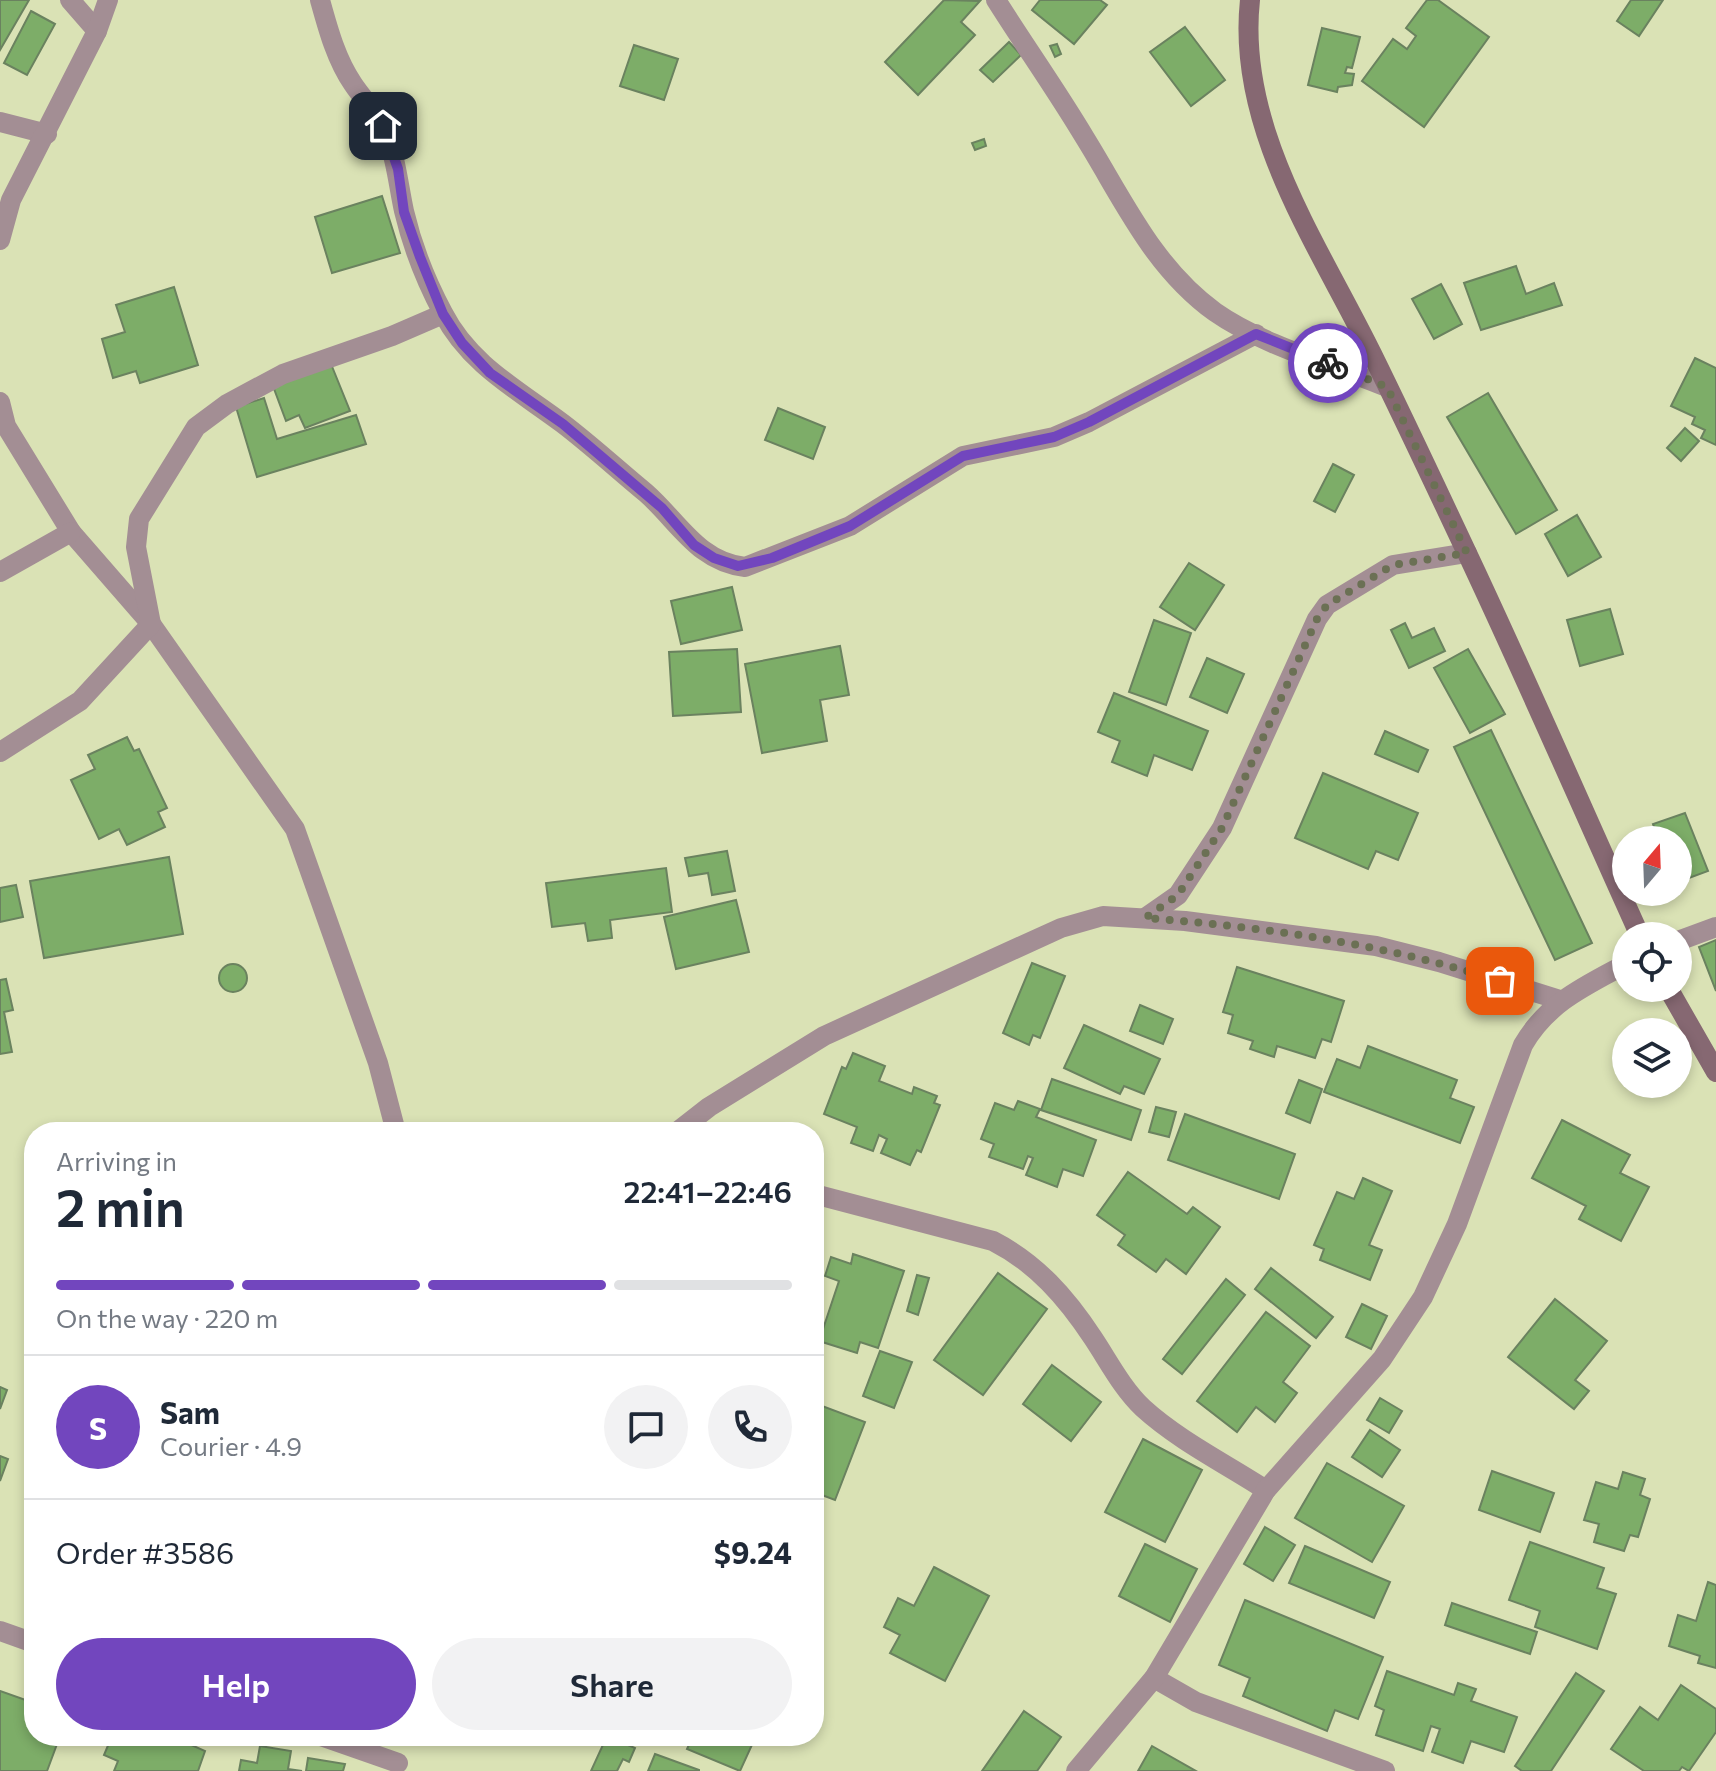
<!DOCTYPE html>
<html lang="en">
<head>
<meta charset="utf-8">
<style>
  :root { --surface:#fff; --page:#f2f2f3; --text:#1f2937; --muted:#747a83; --line:#e0e1e3; --accent:#7246be }
  body { margin:0; font-family:Commissioner,sans-serif; background:var(--page); color:var(--text); height:100vh; display:flex; flex-direction:column; font-size:30px; white-space:nowrap }
  * { box-sizing:border-box; margin:0 }
  p { font-size:26px; color:var(--muted) }
  .icon { flex:none; width:44px; height:44px; fill:none; stroke:currentColor; stroke-width:2; stroke-linecap:round; stroke-linejoin:round }
  .map { position:relative; flex:1; overflow:hidden }
  .sheet { position:absolute; left:24px; top:1122px; width:800px; height:624px; display:flex; flex-direction:column; background:var(--surface); border-radius:32px; box-shadow:0 4px 12px #0003 }
  .sheet>* { flex:none }
  .needle { width:52px; rotate:19deg }
  .controls { position:absolute; left:1612px; top:826px; display:grid; gap:16px }
  .controls a { display:grid; place-items:center; width:80px; height:80px; border-radius:50%; background:var(--surface); box-shadow:0 4px 12px #0003; font-size:40px }
  .pin { position:absolute; display:grid; place-items:center; width:68px; height:68px; color:#fff; margin:-34px; border-radius:16px; box-shadow:0 4px 12px #0006 }
  .courier { position:absolute; display:grid; place-items:center; width:80px; height:80px; margin:-40px; border:6px solid #7246be; border-radius:50%; background:#fff; color:#222; box-shadow:0 2px 10px #0007 }
  .headline em { font-style:normal; font-weight:600 }
  .headline div { display:flex; flex-direction:column-reverse }
  .headline { display:flex; align-items:center; justify-content:space-between; height:136px; padding:0 32px }
  h1 { font-size:52px; font-weight:600; line-height:60px }
  .bar { display:grid; grid-template-columns:repeat(4,1fr); gap:12px 8px; align-content:center; height:96px; padding:0 32px }
  .bar i { height:10px; border-radius:6px; background:var(--line) }
  .bar .selected { background:var(--accent) }
  .bar p { grid-column:span 4 }
  .line { display:flex; align-items:center; gap:20px; padding:0 32px; border-top:2px solid var(--line) }
  .line div { flex:1 }
  .round { display:grid; place-items:center; flex:none; width:84px; height:84px; border-radius:42px; background:var(--page) }
  .button { display:flex; gap:16px; margin-top:auto; padding:16px 32px }
  .button a { flex:1; height:92px; border-radius:48px; background:var(--accent); color:#fff; font-size:32px; font-weight:600; line-height:92px; text-align:center }
  .button a+a { background:var(--page); color:var(--text) }
  .map>svg:first-child { display:block }
</style>
</head>
<body>
<div class="map">
<svg width="1716" height="1771" viewBox="0 0 1716 1771">
  <rect width="100%" height="100%" fill="#dae2b5"/>
  <g fill="#7dad68" stroke="#6a825f" stroke-width="2">
    <polygon points="0,0 29,0 0,50"/>
    <polygon points="944,0 980,1 961,22 975,35 918,95 885,62"/>
    <polygon points="1040,0 1100,0 1107,5 1074,44 1032,10"/>
    <polygon points="1427,0 1438,0 1489,37 1424,127 1362,81 1393,39 1407,49 1416,36 1406,28"/>
    <polygon points="1631,0 1663,0 1639,36 1617,21"/>
    <polygon points="31,11 55,24 27,75 4,63"/>
    <polygon points="1185,27 1225,80 1191,106 1150,52"/>
    <polygon points="1322,28 1360,37 1352,68 1347,67 1345,73 1354,74 1352,85 1338,87 1337,92 1308,85"/>
    <polygon points="1009,42 1021,55 993,82 980,70"/>
    <polygon points="1057,44 1061,54 1055,57 1050,46"/>
    <polygon points="634,45 678,59 664,100 620,86"/>
    <polygon points="984,139 986,146 975,150 972,143"/>
    <polygon points="382,196 400,253 332,273 315,217"/>
    <polygon points="1516,266 1526,294 1554,283 1562,305 1481,330 1464,283"/>
    <polygon points="1441,284 1462,324 1434,339 1412,299"/>
    <polygon points="174,287 198,365 140,383 136,371 113,378 102,339 125,332 116,305"/>
    <polygon points="1695,358 1716,368 1716,445 1701,438 1705,430 1692,424 1695,417 1671,406"/>
    <polygon points="331,364 350,411 305,428 299,415 286,421 273,386"/>
    <polygon points="1488,393 1557,510 1516,534 1447,417"/>
    <polygon points="264,398 277,439 356,415 366,444 257,477 236,407"/>
    <polygon points="778,408 825,427 813,459 765,440"/>
    <polygon points="1685,428 1699,441 1681,461 1667,448"/>
    <polygon points="1333,464 1354,475 1335,512 1314,501"/>
    <polygon points="1577,515 1601,557 1568,576 1545,534"/>
    <polygon points="1189,563 1224,585 1195,630 1160,607"/>
    <polygon points="732,587 742,630 681,644 671,601"/>
    <polygon points="1610,609 1623,654 1580,666 1567,620"/>
    <polygon points="1154,620 1191,633 1166,705 1129,692"/>
    <polygon points="1405,623 1412,638 1434,628 1445,651 1409,668 1391,630"/>
    <polygon points="840,646 849,695 820,700 827,741 762,753 745,664"/>
    <polygon points="737,649 741,712 673,716 669,652"/>
    <polygon points="1468,649 1505,714 1470,733 1434,668"/>
    <polygon points="1207,658 1244,674 1227,713 1190,697"/>
    <polygon points="1114,693 1208,731 1192,770 1154,755 1147,776 1112,762 1120,741 1098,732"/>
    <polygon points="1491,730 1592,943 1555,960 1454,747"/>
    <polygon points="1385,731 1428,750 1418,772 1375,754"/>
    <polygon points="127,737 134,751 139,749 167,808 158,812 165,827 127,845 119,829 99,839 71,780 95,769 88,755"/>
    <polygon points="1323,773 1418,813 1398,860 1376,851 1368,869 1295,838"/>
    <polygon points="1685,813 1708,871 1678,882 1678,840 1659,840 1653,824"/>
    <polygon points="727,851 735,891 712,895 708,873 689,876 685,858"/>
    <polygon points="169,857 183,934 44,958 30,881"/>
    <polygon points="666,868 672,912 610,920 612,938 588,941 585,923 552,927 546,883"/>
    <polygon points="16,885 23,917 0,922 0,888"/>
    <polygon points="736,900 749,952 676,969 664,917"/>
    <polygon points="1716,940 1716,991 1699,947"/>
    <polygon points="1032,963 1065,976 1040,1038 1033,1035 1029,1045 1003,1033"/>
    <circle cx="233" cy="978" r="14"/>
    <polygon points="1237,967 1344,1001 1331,1042 1322,1039 1315,1058 1277,1046 1274,1057 1250,1049 1253,1041 1228,1033 1233,1015 1223,1012"/>
    <polygon points="6,979 13,1010 4,1012 12,1052 0,1054 0,980"/>
    <polygon points="1140,1005 1173,1019 1163,1044 1130,1031"/>
    <polygon points="1084,1025 1160,1059 1144,1094 1124,1086 1120,1094 1064,1068"/>
    <polygon points="1368,1046 1457,1080 1450,1098 1474,1107 1460,1143 1324,1092 1337,1059 1360,1068"/>
    <polygon points="853,1053 885,1066 879,1081 912,1094 914,1087 937,1096 934,1103 940,1105 921,1152 917,1150 910,1165 881,1153 887,1139 879,1135 873,1151 851,1143 857,1127 824,1114 842,1067 846,1069"/>
    <polygon points="1052,1079 1141,1110 1131,1140 1041,1110"/>
    <polygon points="1299,1080 1322,1089 1310,1123 1286,1113"/>
    <polygon points="1018,1101 1040,1109 1036,1117 1096,1140 1083,1176 1063,1169 1057,1187 1026,1175 1033,1158 1028,1156 1023,1169 989,1157 994,1144 981,1139 995,1103 1014,1110"/>
    <polygon points="1156,1107 1176,1112 1169,1137 1149,1132"/>
    <polygon points="1185,1114 1295,1154 1279,1199 1168,1160"/>
    <polygon points="1562,1120 1630,1155 1620,1173 1649,1187 1621,1241 1579,1219 1586,1206 1532,1178"/>
    <polygon points="1128,1172 1187,1214 1193,1207 1220,1227 1186,1274 1166,1259 1156,1272 1118,1245 1125,1235 1097,1215"/>
    <polygon points="1363,1178 1392,1191 1369,1245 1382,1250 1370,1280 1320,1260 1324,1249 1314,1245 1337,1192 1354,1199"/>
    <polygon points="853,1254 904,1271 878,1348 860,1342 857,1353 819,1341 839,1281 825,1276 831,1257 851,1264"/>
    <polygon points="1271,1268 1333,1317 1316,1338 1255,1289"/>
    <polygon points="998,1273 1047,1309 983,1395 934,1360"/>
    <polygon points="917,1275 929,1278 918,1315 907,1311"/>
    <polygon points="1226,1279 1245,1295 1182,1374 1163,1359"/>
    <polygon points="1555,1299 1607,1341 1575,1380 1589,1391 1574,1409 1508,1357"/>
    <polygon points="1362,1304 1387,1316 1371,1349 1346,1337"/>
    <polygon points="1266,1312 1310,1346 1283,1382 1297,1393 1275,1422 1256,1407 1237,1432 1197,1401"/>
    <polygon points="880,1351 912,1362 894,1408 863,1396"/>
    <polygon points="1052,1365 1101,1402 1071,1441 1023,1404"/>
    <polygon points="0,1387 7,1390 0,1409"/>
    <polygon points="1380,1398 1402,1411 1389,1433 1367,1420"/>
    <polygon points="814,1403 865,1422 835,1500 814,1492"/>
    <polygon points="1370,1430 1400,1450 1382,1477 1352,1457"/>
    <polygon points="1143,1439 1202,1470 1165,1542 1105,1512"/>
    <polygon points="0,1456 8,1459 0,1481"/>
    <polygon points="1327,1463 1404,1506 1372,1562 1295,1518"/>
    <polygon points="1492,1471 1554,1493 1540,1532 1479,1510"/>
    <polygon points="1623,1472 1645,1479 1640,1495 1650,1499 1638,1537 1630,1535 1624,1551 1594,1542 1599,1524 1584,1520 1596,1482 1618,1489"/>
    <polygon points="1265,1527 1295,1545 1273,1581 1244,1564"/>
    <polygon points="1530,1542 1604,1568 1597,1588 1616,1594 1597,1649 1535,1627 1540,1611 1509,1600"/>
    <polygon points="1145,1544 1197,1569 1170,1622 1119,1596"/>
    <polygon points="1305,1546 1390,1582 1374,1618 1289,1583"/>
    <polygon points="934,1567 989,1596 945,1681 890,1653 900,1635 884,1627 898,1598 914,1606"/>
    <polygon points="1708,1582 1716,1585 1716,1668 1698,1663 1700,1656 1669,1646 1678,1615 1696,1621"/>
    <polygon points="1245,1600 1383,1657 1358,1719 1335,1710 1327,1731 1243,1696 1250,1678 1219,1665"/>
    <polygon points="1452,1603 1537,1632 1530,1654 1445,1625"/>
    <polygon points="1387,1671 1454,1695 1458,1683 1476,1689 1471,1701 1517,1717 1504,1752 1471,1741 1463,1763 1432,1752 1440,1729 1431,1726 1423,1751 1376,1735 1384,1710 1375,1706"/>
    <polygon points="1576,1673 1604,1691 1551,1771 1522,1771 1515,1766"/>
    <polygon points="1681,1685 1716,1709 1716,1732 1689,1771 1682,1767 1679,1771 1644,1771 1611,1749 1640,1707 1658,1720"/>
    <polygon points="0,1691 34,1703 34,1736 60,1736 47,1771 0,1771"/>
    <polygon points="1024,1711 1061,1737 1037,1771 982,1771"/>
    <polygon points="112,1736 192,1736 189,1744 205,1751 198,1771 114,1771 118,1761 104,1755"/>
    <polygon points="607,1736 635,1748 629,1762 623,1759 617,1771 591,1771"/>
    <polygon points="693,1736 756,1736 740,1771 687,1749"/>
    <polygon points="260,1746 291,1751 288,1769 302,1771 239,1771 241,1760 257,1763"/>
    <polygon points="1152,1746 1196,1771 1138,1771"/>
    <polygon points="655,1754 699,1770 699,1771 648,1771"/>
    <polygon points="308,1758 345,1764 343,1771 306,1771"/>
  </g>
  <g fill="none" stroke-linecap="round" stroke-linejoin="round">
    <g stroke="#a38e94" stroke-width="20">
      <polyline points="70,0 97,31"/>
      <path d="M320,0C328,29 336,59 353,84C363,99 377,113 384,129C396,156 398,183 404,211C412,245 427,283 443,313C469,364 518,390 562,423C591,445 618,470 646,493C678,521 698,562 745,567L850,526L963,456L1054,437L1089,422L1256,334"/>
      <path d="M996,0C1025,46 1057,91 1085,138C1124,201 1153,267 1215,312C1262,345 1333,365 1387,387"/>
      <polyline points="0,122 47,134"/>
      <polyline points="0,240 11,200 97,31 108,0"/>
      <polyline points="0,402 6,426 71,532 151,624 295,829 378,1063 396,1132"/>
      <polyline points="0,572 71,532"/>
      <polyline points="0,752 80,701 151,624 136,547 139,519 196,427 227,404 283,374 392,336 443,314"/>
      <polyline points="1145,918 1178,895 1222,828 1317,619 1327,605 1393,565 1467,553"/>
      <polyline points="1678,941 1716,927"/>
      <polyline points="677,1132 709,1107 824,1036 1061,928 1103,916 1185,921 1376,946 1439,962 1560,1000"/>
      <path d="M814,1194L993,1241C1036,1263 1066,1297 1093,1338C1109,1362 1122,1388 1143,1408C1178,1440 1226,1464 1266,1490"/>
      <polyline points="0,1631 34,1643"/>
      <polyline points="1154,1678 1196,1702 1385,1771"/>
      <polyline points="321,1736 398,1763"/>
      <path d="M1076,1771L1154,1678L1266,1490L1382,1359L1423,1297L1457,1224L1523,1045C1547,1003 1585,986 1626,964"/>
    </g>
    <g stroke="#866872" stroke-width="20">
      <path d="M1250,0C1236,128 1318,244 1372,354C1404,419 1435,485 1466,551C1526,678 1582,808 1640,936"/>
      <polyline points="1668,988 1716,1072"/>
    </g>
  </g>
  <g fill="none" stroke-linecap="round" stroke-linejoin="round">
    <path stroke="#6b7054" stroke-width="8" stroke-dasharray="0 14.4" d="M1328,363L1387,387L1467,553L1393,565L1327,605L1317,619L1222,828L1178,895L1145,918C1266,927 1384,944 1500,981"/>
    <polyline stroke="#7246be" stroke-width="10" points="383,126 398,169 404,212 420,257 443,314 462,343 490,373 563,424 662,508 694,545 714,558 738,566 772,558 850,526 963,456 1054,437 1089,422 1256,334 1328,363"/>
  </g>
</svg>
<div class="controls">
<a><svg class="needle" viewBox="-14 -14 28 28"><path d="M0-13l5 13h-10z" fill="#e53935"/><path d="M0 13l5-13h-10z" fill="#747a83"/></svg></a>
<a><svg class="icon" aria-label="locate" viewBox="0 0 24 24"><circle cx="12" cy="12" r="6"/><path d="M12 2v4M12 18v4M2 12h4M18 12h4"/></svg></a>
<a><svg class="icon" aria-label="layers" viewBox="0 0 24 24"><path d="M12 4l9 5-9 5-9-5zM3 14l9 5 9-5"/></svg></a>
</div>
<div class="pin" style="left:1500px;top:981px;background:#ea580c"><svg class="icon" aria-label="bag" viewBox="0 0 24 24"><path d="M5 8h14l-1 12H6zM9 8a3 3 0 0 1 6 0"/></svg></div>
<div class="pin" style="left:383px;top:126px;background:#1f2937"><svg class="icon" aria-label="home" viewBox="0 0 24 24"><path d="M3 11l9-7 9 7M6 9v11h12V9"/></svg></div>
<div class="courier" style="left:1328px;top:363px"><svg class="icon" aria-label="bike" viewBox="0 0 24 24"><circle cx="6" cy="16" r="4"/><circle cx="18" cy="16" r="4"/><path d="M6 16l4-8h5l3 8M10 8l3 8H6M13 5h3"/></svg></div>
<section class="sheet">
<div class="headline"><div><h1>2 min</h1><p>Arriving in</p></div><em>22:41–22:46</em></div>
<div class="bar"><i class="selected"></i><i class="selected"></i><i class="selected"></i><i></i><p>On the way · 220 m</p></div>
<div class="line" style="height:144px"><b class="round" style="background:var(--accent);color:#fff">S</b><div><b>Sam</b><p>Courier · 4.9</p></div><a class="round"><svg class="icon" aria-label="chat" viewBox="0 0 24 24"><path d="M4 5h16v11H9l-5 4z"/></svg></a><a class="round"><svg class="icon" aria-label="phone" viewBox="0 0 24 24"><path d="M5 4h4l2 5-3 2q2 4 5 5l2-3 5 2v4C11 20 4 13 5 4z"/></svg></a></div>
<div class="line" style="height:104px"><div>Order #3586</div><b>$9.24</b></div>
<div class="button"><a>Help</a><a>Share</a></div>
</section>
</div>
</body>
</html>
